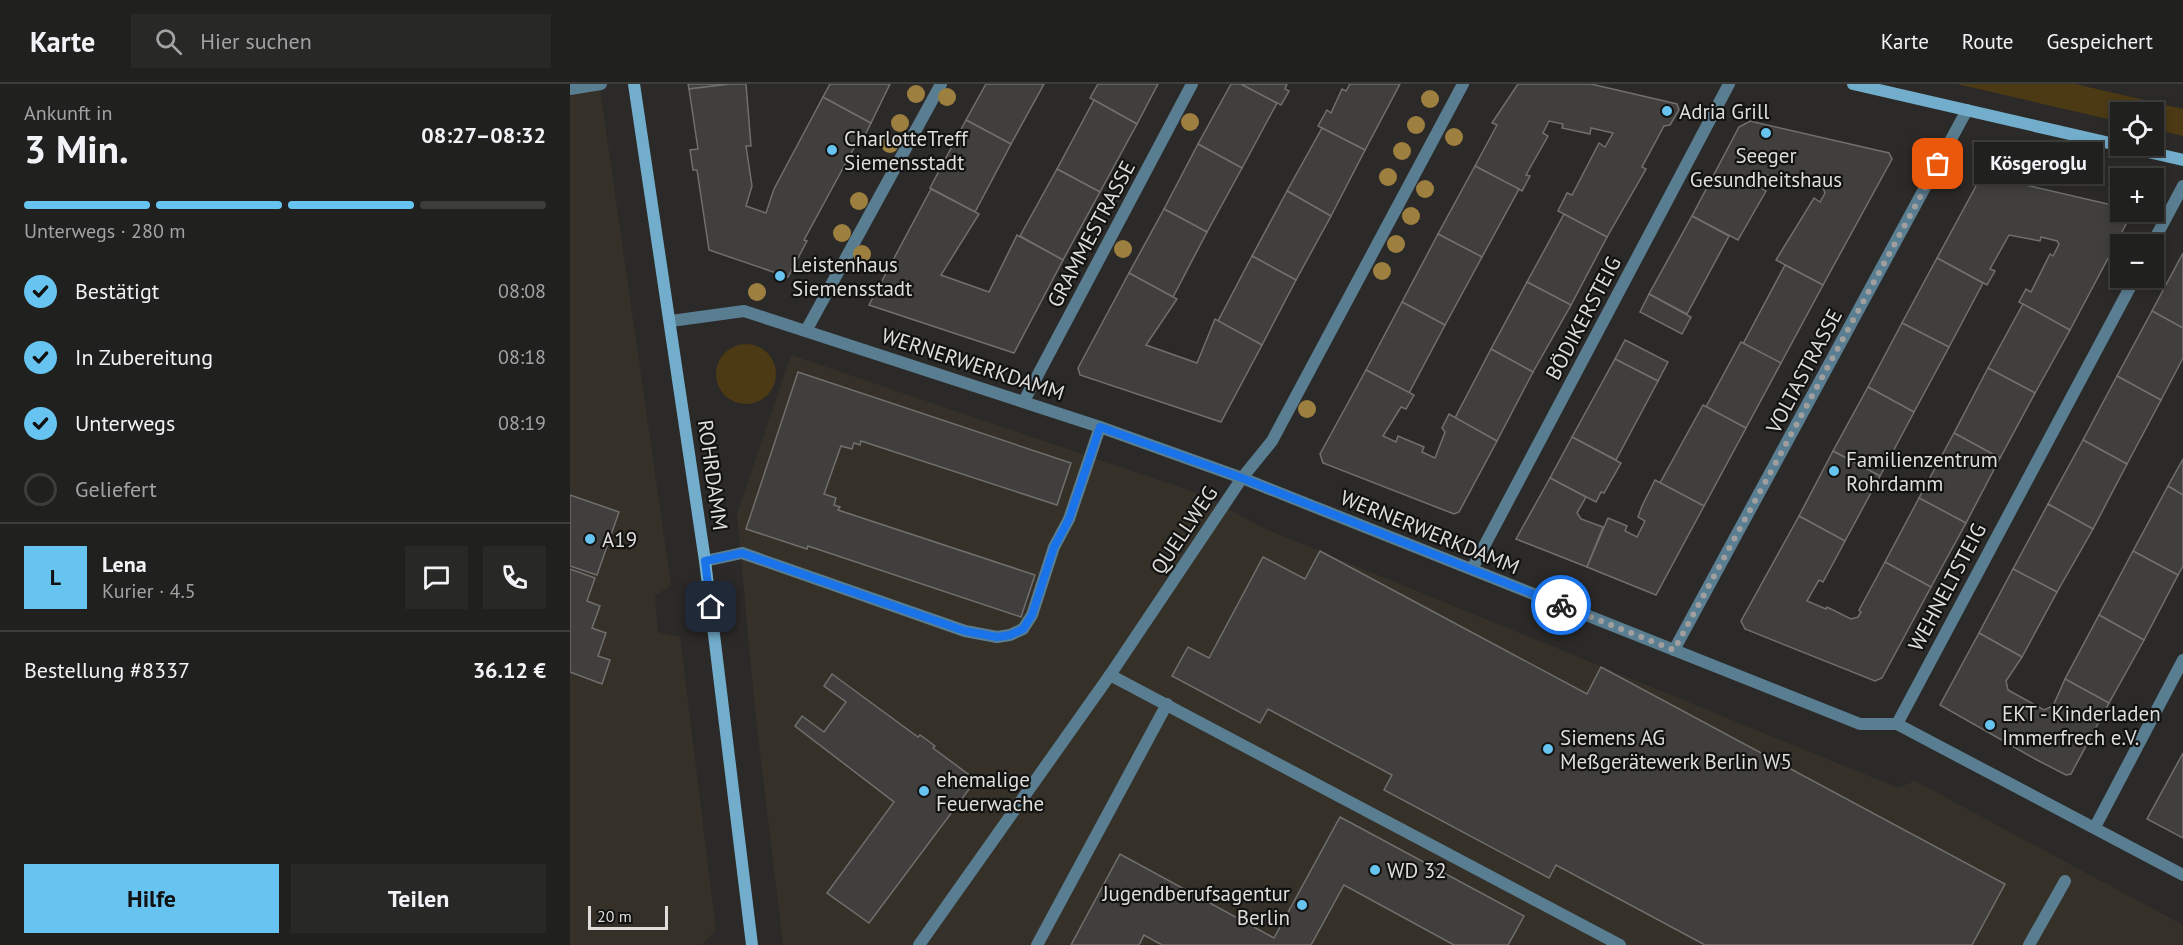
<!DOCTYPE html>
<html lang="de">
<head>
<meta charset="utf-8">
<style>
  :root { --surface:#20201e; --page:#282827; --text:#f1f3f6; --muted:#a2a3a4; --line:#3d3e3c; --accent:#67c4f0 }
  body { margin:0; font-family:"PT Sans",sans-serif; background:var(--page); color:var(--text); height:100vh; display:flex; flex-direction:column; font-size:22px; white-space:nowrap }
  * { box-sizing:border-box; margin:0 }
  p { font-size:20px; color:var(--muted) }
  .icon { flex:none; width:33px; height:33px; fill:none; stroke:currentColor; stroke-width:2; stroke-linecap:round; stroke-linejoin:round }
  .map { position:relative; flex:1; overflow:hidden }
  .details { display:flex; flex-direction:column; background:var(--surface); width:570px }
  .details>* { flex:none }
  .fabs { position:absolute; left:1540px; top:18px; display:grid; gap:12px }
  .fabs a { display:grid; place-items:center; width:54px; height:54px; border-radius:0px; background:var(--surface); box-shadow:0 3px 9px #0003,0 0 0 2px var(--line); font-size:30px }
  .scale { position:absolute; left:18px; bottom:15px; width:80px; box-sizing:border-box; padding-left:6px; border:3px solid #dfdedd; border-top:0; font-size:16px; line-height:21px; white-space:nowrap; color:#dfdedd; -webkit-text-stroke:4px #131312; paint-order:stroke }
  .pin { position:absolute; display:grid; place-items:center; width:51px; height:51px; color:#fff; margin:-26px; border-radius:12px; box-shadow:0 3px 9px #0006 }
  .courier { position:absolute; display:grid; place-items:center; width:60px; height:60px; margin:-30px; border:4px solid #1a73e8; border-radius:50%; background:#fff; color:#222; box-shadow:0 2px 8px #0007 }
  .bubble { position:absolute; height:42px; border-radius:0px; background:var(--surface); box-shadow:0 3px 9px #0003,0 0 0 2px var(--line); font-size:20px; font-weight:700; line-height:42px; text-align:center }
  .head em { font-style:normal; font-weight:700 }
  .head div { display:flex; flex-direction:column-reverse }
  .head { display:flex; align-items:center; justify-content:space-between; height:102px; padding:0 24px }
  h1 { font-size:39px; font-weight:700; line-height:45px }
  .bar { display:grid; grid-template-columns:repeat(4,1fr); gap:9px 6px; align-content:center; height:72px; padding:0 24px }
  .bar i { height:8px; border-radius:4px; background:var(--line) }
  .bar .active { background:var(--accent) }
  .bar p { grid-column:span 4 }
  .line { display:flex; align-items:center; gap:15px; padding:0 24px; border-top:2px solid var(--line) }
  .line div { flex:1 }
  .round { display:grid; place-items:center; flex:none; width:63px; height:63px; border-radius:0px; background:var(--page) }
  ol { padding:0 24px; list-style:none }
  li { display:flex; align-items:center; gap:18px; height:66px }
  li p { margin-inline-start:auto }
  li .icon { padding:6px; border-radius:50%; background:var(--accent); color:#111; stroke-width:4 }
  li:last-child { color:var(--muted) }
  li i { width:33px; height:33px; border:3px solid var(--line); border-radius:50% }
  .action { display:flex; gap:12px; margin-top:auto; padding:12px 24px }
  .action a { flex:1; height:69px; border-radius:0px; background:var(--accent); color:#111; font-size:24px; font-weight:700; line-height:69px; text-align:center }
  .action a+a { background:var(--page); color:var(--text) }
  header { display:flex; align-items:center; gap:36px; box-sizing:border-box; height:84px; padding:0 30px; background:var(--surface); border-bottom:2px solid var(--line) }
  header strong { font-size:28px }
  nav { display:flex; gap:33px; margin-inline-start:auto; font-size:21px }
  .search { width:420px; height:54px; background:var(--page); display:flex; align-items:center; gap:15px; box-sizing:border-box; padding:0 21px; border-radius:0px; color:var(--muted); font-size:22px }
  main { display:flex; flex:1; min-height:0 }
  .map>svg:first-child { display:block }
</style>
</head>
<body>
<header>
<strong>Karte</strong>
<div class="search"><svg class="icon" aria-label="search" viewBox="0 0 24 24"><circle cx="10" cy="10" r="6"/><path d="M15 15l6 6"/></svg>Hier suchen</div>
<nav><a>Karte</a><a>Route</a><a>Gespeichert</a></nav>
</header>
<main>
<section class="details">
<div class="head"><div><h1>3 Min.</h1><p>Ankunft in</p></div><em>08:27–08:32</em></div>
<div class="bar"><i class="active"></i><i class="active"></i><i class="active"></i><i></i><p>Unterwegs · 280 m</p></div>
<ol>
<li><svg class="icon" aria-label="check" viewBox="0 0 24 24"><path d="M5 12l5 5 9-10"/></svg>Bestätigt<p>08:08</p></li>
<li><svg class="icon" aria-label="check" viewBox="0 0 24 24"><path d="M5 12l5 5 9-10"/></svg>In Zubereitung<p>08:18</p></li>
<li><svg class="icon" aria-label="check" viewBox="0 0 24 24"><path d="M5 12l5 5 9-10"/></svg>Unterwegs<p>08:19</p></li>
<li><i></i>Geliefert</li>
</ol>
<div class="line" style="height:108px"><b class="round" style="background:var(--accent);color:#111">L</b><div><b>Lena</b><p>Kurier · 4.5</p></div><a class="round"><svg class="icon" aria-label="chat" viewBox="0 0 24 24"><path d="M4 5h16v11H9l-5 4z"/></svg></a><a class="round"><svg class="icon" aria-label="phone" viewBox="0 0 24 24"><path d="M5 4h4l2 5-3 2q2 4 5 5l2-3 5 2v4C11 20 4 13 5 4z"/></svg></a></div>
<div class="line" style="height:78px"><div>Bestellung #8337</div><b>36.12 €</b></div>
<div class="action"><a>Hilfe</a><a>Teilen</a></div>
</section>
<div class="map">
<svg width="1613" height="861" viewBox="0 0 1613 861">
  <rect width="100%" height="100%" fill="#2b2a28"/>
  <g fill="#353129">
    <polygon points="0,0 29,0 33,26 101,501 85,512 88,548 110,553 146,846 132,861 0,861"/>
    <polygon points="221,271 633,411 693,444 1328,704 1345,697 1613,841 1613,861 213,861 185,626 167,430"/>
  </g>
  <g fill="#4c3a14">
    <polygon points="1387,0 1505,0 1613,25 1613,52 1584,45 1584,28 1551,28 1551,38"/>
    <circle cx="176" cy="290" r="30"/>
  </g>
  <g fill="#403f3d" stroke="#716f6d" stroke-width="1.5">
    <polygon points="118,0 160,0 119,5"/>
    <polygon points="160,0 176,0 181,62 176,62 182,102 176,122 196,129 204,105 253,13 301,39 294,53 291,51 234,156 237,157 218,193 139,166 127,86 123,86 120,66 128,65 119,5"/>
    <polygon points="260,0 320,0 301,39 253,13"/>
    <polygon points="416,0 474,0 441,60 396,36"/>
    <polygon points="528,0 588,0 567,40 520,14"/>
    <polygon points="661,0 671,0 707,19 672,84 628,60"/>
    <polygon points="671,0 717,0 715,5 719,7 711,21"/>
    <polygon points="780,0 830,0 795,66 748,42 757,26 761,29 772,5 776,7"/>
    <polygon points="948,0 1021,0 1107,20 1109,26 1100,41 1094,42 1072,83 1076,85 1037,153 988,127 997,109 1002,111 1029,59 1035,63 1043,49 1021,44 1020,50 992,44 993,40 979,37 973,49 978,52 956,91 960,92 952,107 905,82 927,41 922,39"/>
    <polygon points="524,16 567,40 530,108 487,85"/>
    <polygon points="396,36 441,60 405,128 360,104"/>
    <polygon points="1180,37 1319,69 1322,75 1253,201 1206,176 1244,114 1250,118 1255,109 1252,101 1235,98 1234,104 1202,97 1203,93 1191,90 1188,102 1196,107 1168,156 1122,132 1169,43"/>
    <polygon points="752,44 795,66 761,132 717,107"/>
    <polygon points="628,60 672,84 637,148 594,125"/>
    <polygon points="905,82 949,105 912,173 868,150"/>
    <polygon points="487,85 530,108 493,176 450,152"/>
    <polygon points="1412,91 1551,123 1551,128 1562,129 1500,246 1449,218 1456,205 1461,208 1480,170 1483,172 1489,160 1487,157 1471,153 1470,157 1439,151 1420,185 1425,187 1417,201 1367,174"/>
    <polygon points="361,105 409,130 371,191 419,208 447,151 493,176 444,269 299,221"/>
    <polygon points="717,107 761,132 726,196 682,172"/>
    <polygon points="594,125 637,148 603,213 559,189"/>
    <polygon points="994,130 1037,153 1001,221 957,198"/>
    <polygon points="1122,132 1159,152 1117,230 1079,210"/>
    <polygon points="868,150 912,173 875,241 832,218"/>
    <polygon points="1613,169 1613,244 1582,227"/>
    <polygon points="682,172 726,196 692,261 648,237"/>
    <polygon points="1367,174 1413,199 1379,263 1332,239"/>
    <polygon points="1215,181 1253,201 1211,279 1173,260"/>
    <polygon points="559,189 607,215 576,261 627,279 645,235 692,261 651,338 510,291 508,284"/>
    <polygon points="957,198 1001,221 963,288 921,265"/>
    <polygon points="1079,210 1121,233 1112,250 1070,228"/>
    <polygon points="832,218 875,241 839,309 796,286"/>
    <polygon points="1453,220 1500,246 1465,309 1418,284"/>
    <polygon points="1582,227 1613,244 1613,274 1591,316 1547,292"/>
    <polygon points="1332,239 1379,263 1344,328 1298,303"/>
    <polygon points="1055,256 1098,278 1088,297 1045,275"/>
    <polygon points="1171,258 1211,279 1176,344 1136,323"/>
    <polygon points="921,265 963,288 927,357 885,334"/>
    <polygon points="1045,275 1088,297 1046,376 1002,353"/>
    <polygon points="1418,284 1465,309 1430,374 1384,349"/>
    <polygon points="796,286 844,311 836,325 831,323 813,352 826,358 828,352 854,363 852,368 865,374 875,348 872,344 879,330 927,357 889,428 884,430 753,379 750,370"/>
    <polygon points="228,288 501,379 487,421 291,357 290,361 284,359 282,365 271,362 254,410 266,414 264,421 270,423 268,426 465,491 451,533 238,462 237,465 176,445"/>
    <polygon points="1547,292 1591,316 1557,380 1513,356"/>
    <polygon points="1298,303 1344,328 1310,392 1263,367"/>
    <polygon points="1133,321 1176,344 1134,422 1090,399"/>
    <polygon points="1384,349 1430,374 1396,439 1349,414"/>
    <polygon points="1002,353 1051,379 1034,409 1031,408 1026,418 980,394"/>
    <polygon points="1513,356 1557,380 1523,445 1478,420"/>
    <polygon points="1263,367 1310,392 1275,457 1229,432"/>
    <polygon points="1613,375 1613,411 1598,402"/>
    <polygon points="980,394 1016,413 1007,429 1011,435 1033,443 1017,483 946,455"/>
    <polygon points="1085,396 1134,422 1086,511 1017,483 1038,434 1057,442 1055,447 1067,453 1075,437 1068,433 1072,422"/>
    <polygon points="1598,402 1613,411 1613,482 1608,491 1563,467"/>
    <polygon points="0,411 49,428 27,491 0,482"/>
    <polygon points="1349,414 1396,439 1361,503 1315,478"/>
    <polygon points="1478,420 1523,445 1487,508 1443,485"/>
    <polygon points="1229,432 1275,457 1253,498 1249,496 1237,517 1256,525 1257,523 1281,535 1288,533 1291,528 1289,526 1315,478 1361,503 1312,594 1305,597 1175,545 1171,537"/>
    <polygon points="750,467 1017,610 1031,583 1435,800 1402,861 1135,861 986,781 979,794 814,706 822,691 698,625 690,639 602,592 618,563 639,574 693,473 735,495"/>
    <polygon points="1563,467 1608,491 1574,556 1529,531"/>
    <polygon points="0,485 25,494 17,517 30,522 22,544 36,549 28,572 40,576 32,600 0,588"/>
    <polygon points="1443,485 1487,508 1452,573 1409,549"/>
    <polygon points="1529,531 1574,556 1539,619 1495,595"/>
    <polygon points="1409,549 1452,573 1436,597 1438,606 1474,626 1483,622 1495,595 1539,619 1501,690 1496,691 1467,676 1370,621"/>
    <polygon points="262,590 348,653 350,651 357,656 365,662 363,664 406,696 299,839 257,809 324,718 225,642 232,632 254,648 276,618 254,602"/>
    <polygon points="1613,669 1613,754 1577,735"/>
    <polygon points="770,733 954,832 938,861 884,861 774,801 741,861 592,861 574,851 569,861 501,861 550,770 704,854"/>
  </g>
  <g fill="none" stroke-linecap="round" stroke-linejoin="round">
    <g stroke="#5a7e91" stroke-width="12">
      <polyline points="0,5 31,0"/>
      <polyline points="135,477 172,469 395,547 427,553 440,551 453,545 462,531 484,463 499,435 530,343"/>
      <polyline points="540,591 1050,861"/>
      <polyline points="349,861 540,591 672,394"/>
      <polyline points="467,861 597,620"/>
      <polyline points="1459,861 1495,797"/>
    </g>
    <g stroke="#5a7e91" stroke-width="12">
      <polyline points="1582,160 1613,102"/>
      <polyline points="101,237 174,227 530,343 672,394 1290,640 1327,640 1613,791"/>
      <polyline points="237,245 371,0"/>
      <polyline points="454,317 622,0"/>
      <polyline points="672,394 702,357 893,0"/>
      <polyline points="902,485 1159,0"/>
      <polyline points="1104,566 1397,26"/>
      <polyline points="1327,640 1565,194"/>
      <polyline points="1525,743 1613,576"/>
    </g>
    <g stroke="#72aecc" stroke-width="12">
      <polyline points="64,0 135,477 182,861"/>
      <polyline points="1283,0 1613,76"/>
    </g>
  </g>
  <g fill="#9d7f40">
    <circle cx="346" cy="10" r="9"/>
    <circle cx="377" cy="13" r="9"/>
    <circle cx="860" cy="15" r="9"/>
    <circle cx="620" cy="38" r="9"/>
    <circle cx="330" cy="39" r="9"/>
    <circle cx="846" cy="41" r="9"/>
    <circle cx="884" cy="53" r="9"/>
    <circle cx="320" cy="60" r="9"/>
    <circle cx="832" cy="67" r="9"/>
    <circle cx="818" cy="93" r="9"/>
    <circle cx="855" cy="105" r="9"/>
    <circle cx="289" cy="117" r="9"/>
    <circle cx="841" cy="132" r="9"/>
    <circle cx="272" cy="149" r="9"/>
    <circle cx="826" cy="160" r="9"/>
    <circle cx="553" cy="165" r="9"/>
    <circle cx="292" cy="170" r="9"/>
    <circle cx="812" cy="187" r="9"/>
    <circle cx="187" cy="208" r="9"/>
    <circle cx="737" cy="325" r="9"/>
  </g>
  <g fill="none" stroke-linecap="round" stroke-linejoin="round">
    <polyline stroke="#a09f9e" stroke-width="6" stroke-dasharray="0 10.8" points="991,521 1104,566 1368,80"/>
    <polyline stroke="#1a73e8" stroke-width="8" points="141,523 135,477 172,469 395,547 427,553 440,551 453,545 462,531 484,463 499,435 530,343 672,394 991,521"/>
  </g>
  <g fill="#67c4f0" stroke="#131312" stroke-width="2">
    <circle cx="1097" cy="27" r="6"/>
    <circle cx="1196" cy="49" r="6"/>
    <circle cx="262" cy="66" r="6"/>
    <circle cx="210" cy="192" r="6"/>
    <circle cx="1264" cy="387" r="6"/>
    <circle cx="20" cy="455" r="6"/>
    <circle cx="1420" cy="641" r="6"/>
    <circle cx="978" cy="665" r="6"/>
    <circle cx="354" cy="707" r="6"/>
    <circle cx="805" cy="786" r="6"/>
    <circle cx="732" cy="821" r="6"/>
  </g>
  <g text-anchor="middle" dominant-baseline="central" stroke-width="4.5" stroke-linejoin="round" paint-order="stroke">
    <g font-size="21" fill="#dfdedd" stroke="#131312" text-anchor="start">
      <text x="1109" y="27">Adria Grill</text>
      <text x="274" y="54">CharlotteTreff<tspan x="274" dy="24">Siemensstadt</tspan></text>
      <text x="1196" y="71" text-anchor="middle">Seeger<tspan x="1196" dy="24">Gesundheitshaus</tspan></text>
      <text x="222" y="180">Leistenhaus<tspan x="222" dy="24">Siemensstadt</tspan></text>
      <text x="1276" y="375">Familienzentrum<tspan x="1276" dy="24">Rohrdamm</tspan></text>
      <text x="32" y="455">A19</text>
      <text x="1432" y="629">EKT - Kinderladen<tspan x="1432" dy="24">Immerfrech e.V.</tspan></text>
      <text x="990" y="653">Siemens AG<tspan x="990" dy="24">Meßgerätewerk Berlin W5</tspan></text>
      <text x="366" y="695">ehemalige<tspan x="366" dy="24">Feuerwache</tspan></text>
      <text x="817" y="786">WD 32</text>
      <text x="720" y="809" text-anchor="end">Jugendberufsagentur<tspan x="720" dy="24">Berlin</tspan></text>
    </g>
    <g font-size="21" fill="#dfdedd" stroke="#131312">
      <text transform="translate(521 150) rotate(-62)">GRAMMESTRASSE</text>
      <text transform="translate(1013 234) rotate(-62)">BÖDIKERSTEIG</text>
      <text transform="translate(403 280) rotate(18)">WERNERWERKDAMM</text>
      <text transform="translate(1234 287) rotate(-62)">VOLTASTRASSE</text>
      <text transform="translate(143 391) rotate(82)">ROHRDAMM</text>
      <text transform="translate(614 446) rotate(-56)">QUELLWEG</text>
      <text transform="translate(860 448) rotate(22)">WERNERWERKDAMM</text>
      <text transform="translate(1377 503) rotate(-62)">WEHNELTSTEIG</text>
    </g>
  </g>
</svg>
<div class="fabs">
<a><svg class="icon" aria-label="locate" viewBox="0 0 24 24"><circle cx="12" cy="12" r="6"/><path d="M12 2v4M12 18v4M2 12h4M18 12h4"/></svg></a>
<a>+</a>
<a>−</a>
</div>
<div class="scale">20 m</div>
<div class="pin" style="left:1368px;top:80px;background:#ea580c"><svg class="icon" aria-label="bag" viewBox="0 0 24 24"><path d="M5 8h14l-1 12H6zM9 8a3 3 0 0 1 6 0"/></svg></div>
<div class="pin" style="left:141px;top:523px;background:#1f2937"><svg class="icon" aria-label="home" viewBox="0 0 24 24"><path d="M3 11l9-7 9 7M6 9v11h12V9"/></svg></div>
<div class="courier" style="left:991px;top:521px"><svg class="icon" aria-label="bike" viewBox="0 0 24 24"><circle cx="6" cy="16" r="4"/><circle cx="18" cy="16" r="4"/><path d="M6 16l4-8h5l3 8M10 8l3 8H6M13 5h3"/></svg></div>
<div class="bubble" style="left:1404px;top:58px;width:129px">Kösgeroglu</div>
</div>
</main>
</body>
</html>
